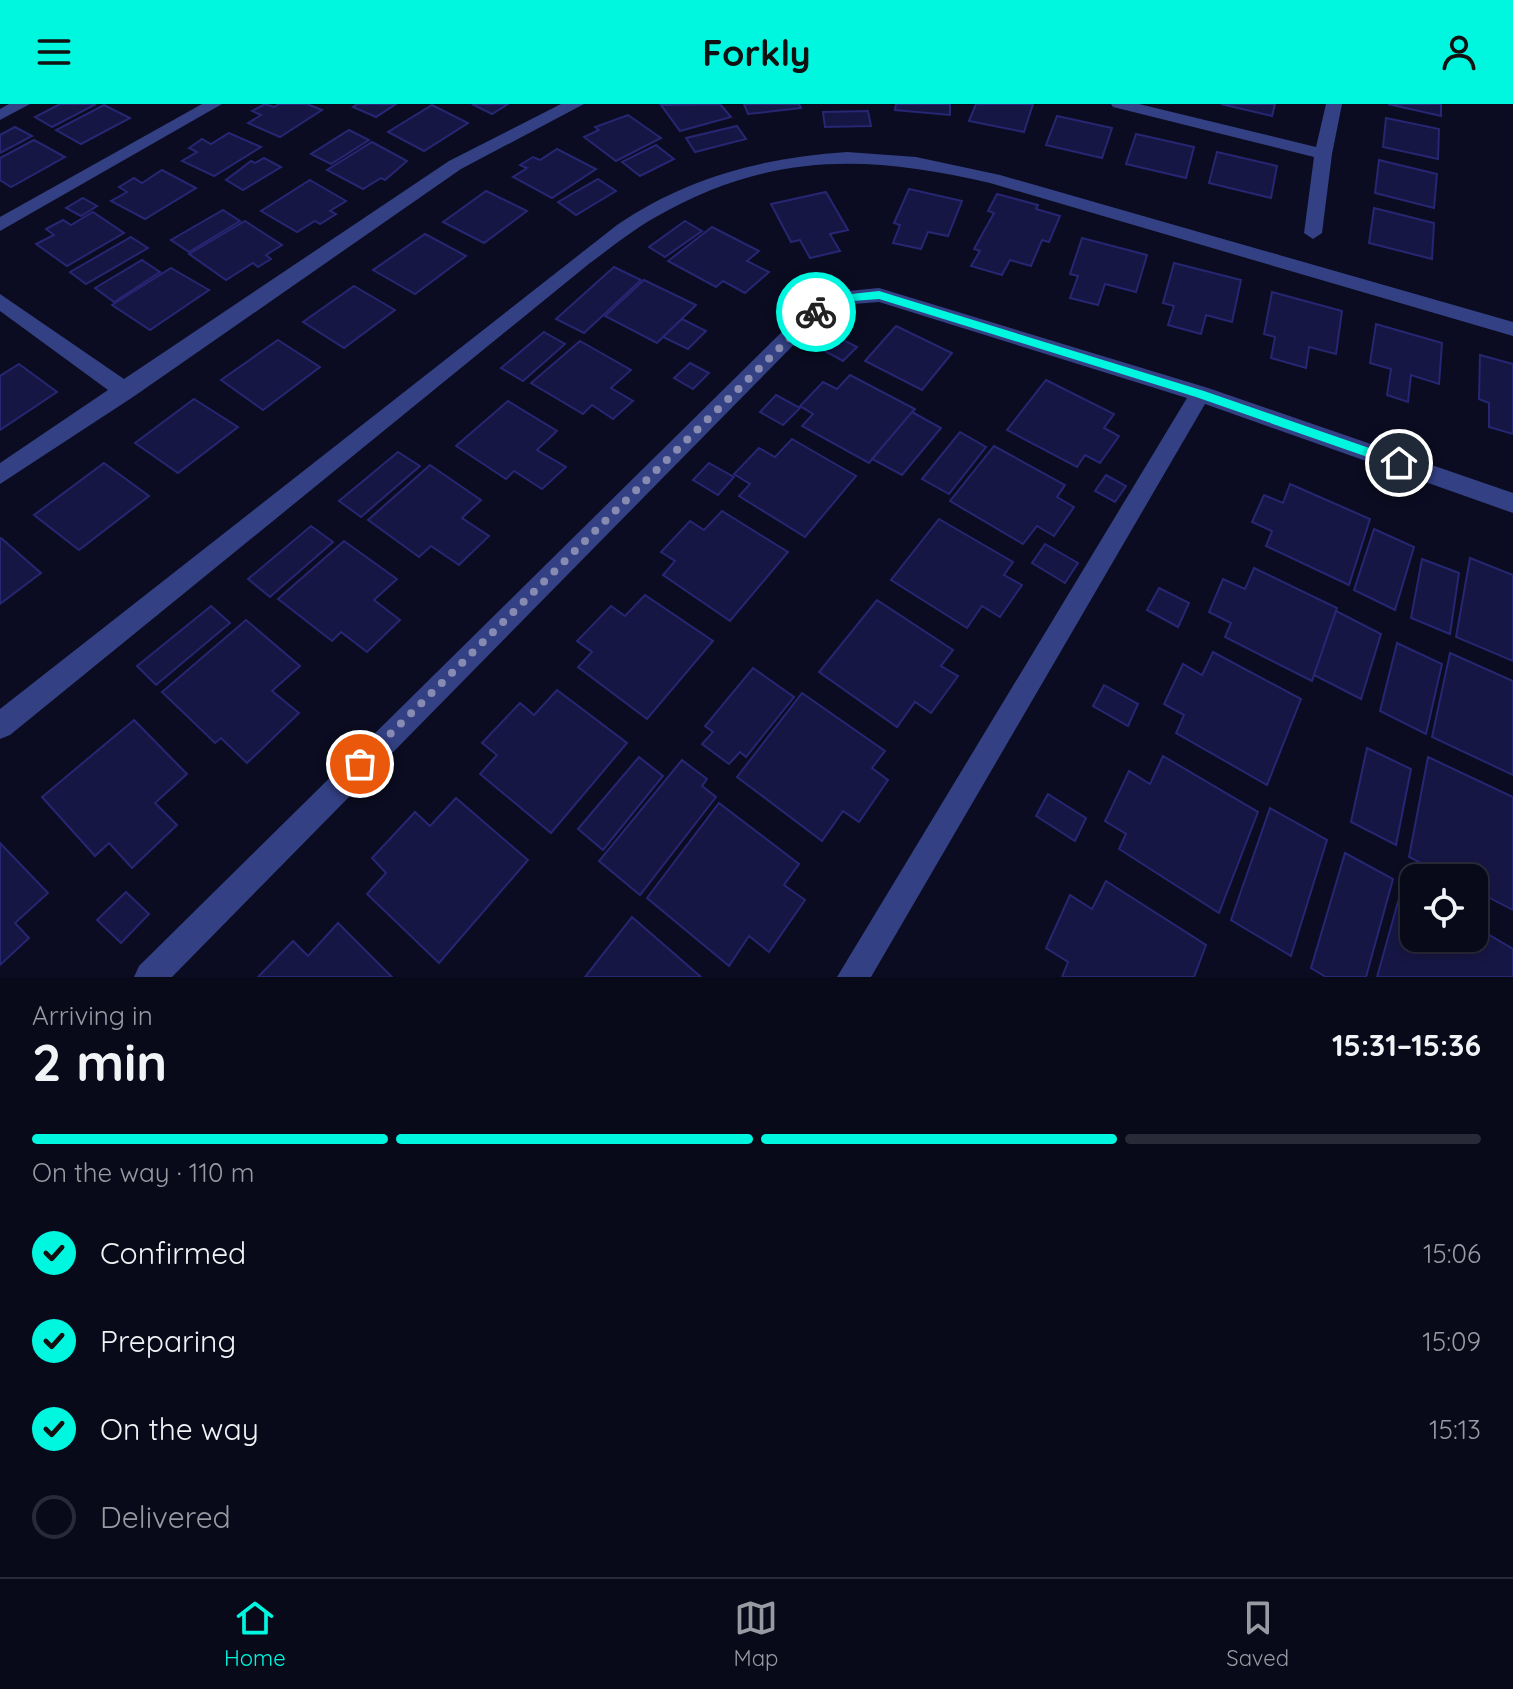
<!DOCTYPE html>
<html lang="en">
<head>
<meta charset="utf-8">
<style>
  :root { --surface:#080919; --page:#111222; --text:#f1f3f6; --muted:#989aa2; --line:#292a38; --accent:#00f7df }
  body { margin:0; font-family:Quicksand,sans-serif; background:var(--page); color:var(--text); height:100vh; display:flex; flex-direction:column; font-size:30px; white-space:nowrap }
  * { box-sizing:border-box; margin:0 }
  p { font-size:26px; color:var(--muted) }
  .icon { flex:none; width:44px; height:44px; fill:none; stroke:currentColor; stroke-width:2; stroke-linecap:round; stroke-linejoin:round }
  .map { position:relative; height:873px; overflow:hidden }
  .drawer { display:flex; flex-direction:column; background:var(--surface); flex:1 }
  .drawer>* { flex:none }
  .buttons { position:absolute; left:1400px; top:760px; display:grid; gap:16px }
  .buttons a { display:grid; place-items:center; width:88px; height:88px; border-radius:16px; background:var(--surface); box-shadow:0 4px 12px #0003,0 0 0 2px var(--line); font-size:40px }
  .pin { position:absolute; display:grid; place-items:center; width:68px; height:68px; color:#fff; margin:-34px; border:4px solid #fff; border-radius:50%; box-shadow:0 2px 8px #0007 }
  .courier { position:absolute; display:grid; place-items:center; width:80px; height:80px; margin:-40px; border:6px solid #00f7df; border-radius:50%; background:#fff; color:#222; box-shadow:0 2px 10px #0007 }
  .headline em { font-style:normal; font-weight:800 }
  .headline div { display:flex; flex-direction:column-reverse }
  .headline { display:flex; align-items:center; justify-content:space-between; height:136px; padding:0 32px }
  h1 { font-size:52px; font-weight:800; line-height:60px }
  .bar { display:grid; grid-template-columns:repeat(4,1fr); gap:12px 8px; align-content:center; height:96px; padding:0 32px }
  .bar i { height:10px; border-radius:6px; background:var(--line) }
  .bar .on { background:var(--accent) }
  .bar p { grid-column:span 4 }
  ol { padding:0 32px; list-style:none }
  li { display:flex; align-items:center; gap:24px; height:88px }
  li p { margin-inline-start:auto }
  li .icon { padding:8px; border-radius:50%; background:var(--accent); color:#111; stroke-width:4 }
  li:last-child { color:var(--muted) }
  li i { width:44px; height:44px; border:4px solid var(--line); border-radius:50% }
  header { display:flex; justify-content:space-between; align-items:center; height:104px; padding:0 32px; background:var(--accent); color:#111; font-size:36px; font-weight:800 }
  .dock { display:flex; justify-content:space-around; align-items:center; height:112px; border-top:2px solid var(--line); background:var(--surface); font-size:22px; color:var(--muted) }
  .dock a { display:grid; justify-items:center; gap:4px }
  .dock .on { color:var(--accent) }
  .map>svg:first-child { display:block }
</style>
</head>
<body>
<header><svg class="icon" aria-label="menu" viewBox="0 0 24 24"><path d="M4 6h16M4 12h16M4 18h16"/></svg>Forkly<svg class="icon" aria-label="person" viewBox="0 0 24 24"><circle cx="12" cy="8" r="4"/><path d="M4 21q1-7 8-7t8 7"/></svg></header>
<div class="map">
<svg width="1513" height="873" viewBox="0 0 1513 873">
  <rect width="100%" height="100%" fill="#0b0c21"/>
  <g fill="#161644" stroke="#262672" stroke-width="2">
    <polygon points="60,0 96,0 52,23 35,13"/>
    <polygon points="265,0 274,3 279,0 307,0 322,6 280,33 248,19 261,11 252,7"/>
    <polygon points="357,0 396,0 376,13 353,3"/>
    <polygon points="472,0 508,0 492,10"/>
    <polygon points="720,0 731,13 680,27 661,1"/>
    <polygon points="744,0 799,0 801,4 748,10"/>
    <polygon points="896,0 950,0 950,11 895,6"/>
    <polygon points="976,0 1033,0 1024,28 969,17"/>
    <polygon points="1221,0 1275,0 1272,12"/>
    <polygon points="1388,0 1441,0 1441,12"/>
    <polygon points="104,1 130,14 81,40 56,26"/>
    <polygon points="432,1 468,19 424,47 388,28"/>
    <polygon points="868,7 871,22 825,23 823,8"/>
    <polygon points="628,11 661,34 616,57 584,33 599,26 595,23"/>
    <polygon points="1057,12 1112,24 1102,54 1046,41"/>
    <polygon points="1386,14 1439,25 1438,55 1383,43"/>
    <polygon points="737,22 746,35 695,48 686,34"/>
    <polygon points="15,23 32,32 0,49 0,31"/>
    <polygon points="349,26 369,36 331,60 311,50"/>
    <polygon points="229,29 261,43 214,72 182,57 197,48 189,44 202,35 211,40"/>
    <polygon points="1136,30 1194,43 1186,74 1126,60"/>
    <polygon points="34,36 65,53 11,83 0,76 0,54"/>
    <polygon points="372,38 407,57 385,76 381,74 363,85 327,66"/>
    <polygon points="656,41 674,55 640,72 622,58"/>
    <polygon points="557,45 596,65 552,94 513,73 527,64 520,61 533,53 540,56"/>
    <polygon points="1217,48 1277,62 1271,94 1209,79"/>
    <polygon points="264,54 281,63 243,86 226,76 251,57 255,59"/>
    <polygon points="1379,56 1437,70 1434,104 1375,89"/>
    <polygon points="162,66 196,84 145,115 111,97 127,88 119,83 134,74 142,79"/>
    <polygon points="598,75 616,87 576,111 558,98"/>
    <polygon points="310,76 346,97 330,107 336,110 320,120 315,117 297,128 261,107"/>
    <polygon points="909,85 962,97 948,132 928,128 921,145 893,139 900,121 894,119"/>
    <polygon points="486,87 527,107 484,139 443,118"/>
    <polygon points="826,88 848,126 830,130 840,147 810,154 800,136 791,138 771,100"/>
    <polygon points="997,90 1038,101 1036,105 1060,112 1049,138 1042,136 1031,162 1010,156 1002,171 971,162 980,147 974,145 994,109 988,107"/>
    <polygon points="83,94 97,102 81,112 66,104"/>
    <polygon points="1374,104 1434,119 1432,155 1369,139"/>
    <polygon points="223,106 240,117 189,148 171,136"/>
    <polygon points="93,108 124,129 67,162 36,140 54,131 46,125 63,116 71,121"/>
    <polygon points="245,117 282,141 266,151 271,155 258,163 253,159 226,176 189,150"/>
    <polygon points="685,117 702,127 665,153 649,143"/>
    <polygon points="712,123 759,147 747,157 769,168 745,189 723,177 716,183 668,157"/>
    <polygon points="425,130 466,152 415,190 373,166"/>
    <polygon points="131,133 148,144 86,180 70,168"/>
    <polygon points="1082,134 1147,151 1136,188 1105,180 1098,201 1070,194 1078,172 1070,170"/>
    <polygon points="142,156 160,168 114,198 95,184"/>
    <polygon points="1174,159 1241,176 1232,218 1206,211 1201,230 1168,221 1174,202 1163,199"/>
    <polygon points="614,163 641,176 584,229 556,215"/>
    <polygon points="171,164 209,186 150,226 112,201"/>
    <polygon points="644,176 696,201 657,239 605,212"/>
    <polygon points="354,182 395,206 344,244 303,218"/>
    <polygon points="1272,188 1342,207 1336,250 1309,243 1306,264 1271,254 1275,233 1264,230"/>
    <polygon points="682,215 706,227 688,245 663,233"/>
    <polygon points="1376,220 1442,239 1439,280 1411,271 1408,298 1387,291 1391,265 1370,259"/>
    <polygon points="896,222 952,249 922,286 865,257"/>
    <polygon points="544,228 565,240 523,277 501,264"/>
    <polygon points="834,231 857,243 843,257 821,245"/>
    <polygon points="278,236 320,263 263,306 221,276"/>
    <polygon points="580,237 631,266 611,284 633,297 613,315 592,301 583,310 531,279"/>
    <polygon points="1480,251 1513,260 1513,330 1489,323 1489,299 1479,295"/>
    <polygon points="690,259 709,269 693,285 674,274"/>
    <polygon points="19,260 57,288 0,326 0,272"/>
    <polygon points="850,271 915,305 869,359 802,322 813,310 800,302 823,278 837,285"/>
    <polygon points="1046,276 1114,310 1104,324 1119,332 1100,359 1085,351 1077,363 1007,326"/>
    <polygon points="776,291 800,304 783,321 760,308"/>
    <polygon points="194,295 238,323 178,369 135,339"/>
    <polygon points="508,297 557,327 537,346 566,363 542,385 514,367 506,375 456,342"/>
    <polygon points="912,308 941,324 902,371 872,355"/>
    <polygon points="960,328 986,343 949,390 922,375"/>
    <polygon points="792,335 856,372 805,433 739,392 750,380 734,370 759,344 775,353"/>
    <polygon points="994,342 1065,381 1057,393 1074,403 1054,432 1037,422 1023,440 950,397"/>
    <polygon points="398,348 420,362 361,413 339,397"/>
    <polygon points="104,359 149,392 79,446 34,411"/>
    <polygon points="709,359 734,373 718,391 693,376"/>
    <polygon points="430,361 481,396 462,414 489,432 459,461 431,442 419,453 368,416"/>
    <polygon points="1106,371 1126,382 1115,398 1095,387"/>
    <polygon points="1290,380 1370,415 1349,481 1266,442 1272,427 1252,418 1264,391 1283,399"/>
    <polygon points="722,407 788,448 730,517 663,471 675,457 661,448 690,417 704,426"/>
    <polygon points="939,415 1013,458 1004,471 1022,481 1000,513 982,502 967,524 891,476"/>
    <polygon points="311,422 333,438 270,493 248,475"/>
    <polygon points="1374,425 1414,443 1395,506 1354,486"/>
    <polygon points="1,434 41,469 0,500 0,435"/>
    <polygon points="344,437 397,475 374,496 400,516 367,548 341,528 332,537 278,495"/>
    <polygon points="1045,440 1078,459 1065,479 1032,459"/>
    <polygon points="1470,454 1513,471 1513,557 1456,533"/>
    <polygon points="1422,455 1459,469 1450,530 1411,514"/>
    <polygon points="1254,464 1337,504 1312,577 1225,533 1231,519 1209,508 1223,475 1245,485"/>
    <polygon points="1159,484 1189,499 1178,523 1147,506"/>
    <polygon points="645,491 713,537 647,615 578,563 592,548 577,537 611,502 625,512"/>
    <polygon points="877,496 953,546 941,562 958,572 931,609 915,598 897,623 819,568"/>
    <polygon points="211,502 230,519 156,581 137,562"/>
    <polygon points="1336,507 1381,530 1361,595 1314,571"/>
    <polygon points="246,516 300,562 272,587 299,609 247,659 221,634 215,639 162,588"/>
    <polygon points="1397,539 1442,560 1426,630 1380,607"/>
    <polygon points="1213,548 1301,595 1267,681 1176,629 1184,611 1164,600 1183,560 1202,571"/>
    <polygon points="1450,549 1513,577 1513,671 1432,633"/>
    <polygon points="753,564 794,593 746,653 740,648 729,660 702,640 713,628 705,622"/>
    <polygon points="1104,581 1138,600 1128,622 1093,602"/>
    <polygon points="557,586 627,639 551,729 480,670 497,651 482,639 520,599 534,611"/>
    <polygon points="802,589 885,647 872,664 888,676 859,718 843,707 822,737 737,673"/>
    <polygon points="134,616 187,670 155,699 177,721 132,764 109,739 95,752 42,693"/>
    <polygon points="1367,644 1411,665 1396,741 1351,718"/>
    <polygon points="1163,652 1258,708 1219,809 1119,745 1126,730 1105,717 1129,667 1150,680"/>
    <polygon points="639,653 663,672 603,746 578,725"/>
    <polygon points="1428,653 1513,693 1513,806 1474,786 1474,774 1450,774 1409,753"/>
    <polygon points="682,656 707,675 702,682 716,693 640,791 599,757"/>
    <polygon points="1048,690 1086,714 1075,737 1036,712"/>
    <polygon points="456,694 528,756 439,859 367,790 386,769 372,754 415,708 430,722"/>
    <polygon points="719,699 799,760 784,781 805,796 769,848 749,832 729,862 647,794"/>
    <polygon points="1270,704 1327,736 1291,852 1231,816"/>
    <polygon points="0,739 48,789 15,819 29,834 0,861"/>
    <polygon points="1345,749 1393,775 1366,873 1326,873 1311,864"/>
    <polygon points="1106,777 1206,841 1194,873 1062,873 1068,858 1046,844 1070,791 1092,805"/>
    <polygon points="1403,780 1414,787 1414,834 1474,834 1474,822 1513,845 1513,873 1377,873"/>
    <polygon points="126,788 149,810 121,839 97,816"/>
    <polygon points="632,813 701,873 585,873"/>
    <polygon points="338,819 392,873 258,873 293,837 308,852"/>
  </g>
  <g fill="none" stroke-linecap="round" stroke-linejoin="round">
    <g fill="#334084" fill-rule="evenodd">
      <polygon points="9,0 30,0 0,16 0,5"/>
      <polygon points="202,0 222,0 0,127 0,113"/>
      <polygon points="561,0 584,0 461,65 133,293 0,380 0,359 108,286 0,207 0,190 124,275 449,57"/>
      <polygon points="1111,0 1139,0 1316,43 1326,0 1342,0 1332,50 1322,129 1313,135 1304,129 1314,53 1113,3"/>
      <path d="M847,48L916,53L1000,71L1513,218V232L990,79C866,50 768,48 654,114C631,127 611,144 590,159L10,631L0,635V605L617,121C685,74 765,53 847,48Z"/>
      <polygon points="879,184 1208,284 1513,389 1513,409 1205,300 871,873 837,873 1187,294 879,198 841,201 819,215 172,873 134,873 139,862 805,205 837,188"/>
    </g>
  </g>
  <polygon fill="#00f7df" points="879,187 1204,287 1404,356 1405,359 1399,364 1196,293 879,195 840,198 816,212 810,208 833,192"/>
  <g fill="none" stroke-linecap="round" stroke-linejoin="round">
    <polyline stroke="#888bb1" stroke-width="8" stroke-dasharray="0 14.4" points="360,660 816,208"/>
  </g>
</svg>
<div class="buttons">
<a><svg class="icon" aria-label="locate" viewBox="0 0 24 24"><circle cx="12" cy="12" r="6"/><path d="M12 2v4M12 18v4M2 12h4M18 12h4"/></svg></a>
</div>
<div class="pin" style="left:360px;top:660px;background:#ea580c"><svg class="icon" aria-label="bag" viewBox="0 0 24 24"><path d="M5 8h14l-1 12H6zM9 8a3 3 0 0 1 6 0"/></svg></div>
<div class="pin" style="left:1399px;top:359px;background:#1f2937"><svg class="icon" aria-label="home" viewBox="0 0 24 24"><path d="M3 11l9-7 9 7M6 9v11h12V9"/></svg></div>
<div class="courier" style="left:816px;top:208px"><svg class="icon" aria-label="bike" viewBox="0 0 24 24"><circle cx="6" cy="16" r="4"/><circle cx="18" cy="16" r="4"/><path d="M6 16l4-8h5l3 8M10 8l3 8H6M13 5h3"/></svg></div>
</div>
<section class="drawer">
<div class="headline"><div><h1>2 min</h1><p>Arriving in</p></div><em>15:31–15:36</em></div>
<div class="bar"><i class="on"></i><i class="on"></i><i class="on"></i><i></i><p>On the way · 110 m</p></div>
<ol>
<li><svg class="icon" aria-label="check" viewBox="0 0 24 24"><path d="M5 12l5 5 9-10"/></svg>Confirmed<p>15:06</p></li>
<li><svg class="icon" aria-label="check" viewBox="0 0 24 24"><path d="M5 12l5 5 9-10"/></svg>Preparing<p>15:09</p></li>
<li><svg class="icon" aria-label="check" viewBox="0 0 24 24"><path d="M5 12l5 5 9-10"/></svg>On the way<p>15:13</p></li>
<li><i></i>Delivered</li>
</ol>
</section>
<nav class="dock">
<a class="on"><svg class="icon" aria-label="home" viewBox="0 0 24 24"><path d="M3 11l9-7 9 7M6 9v11h12V9"/></svg>Home</a>
<a><svg class="icon" aria-label="map" viewBox="0 0 24 24"><path d="M3 6l6-2 6 2 6-2v14l-6 2-6-2-6 2zM9 4v14M15 6v14"/></svg>Map</a>
<a><svg class="icon" aria-label="saved" viewBox="0 0 24 24"><path d="M7 4h10v16l-5-4-5 4z"/></svg>Saved</a>
</nav>
</body>
</html>
